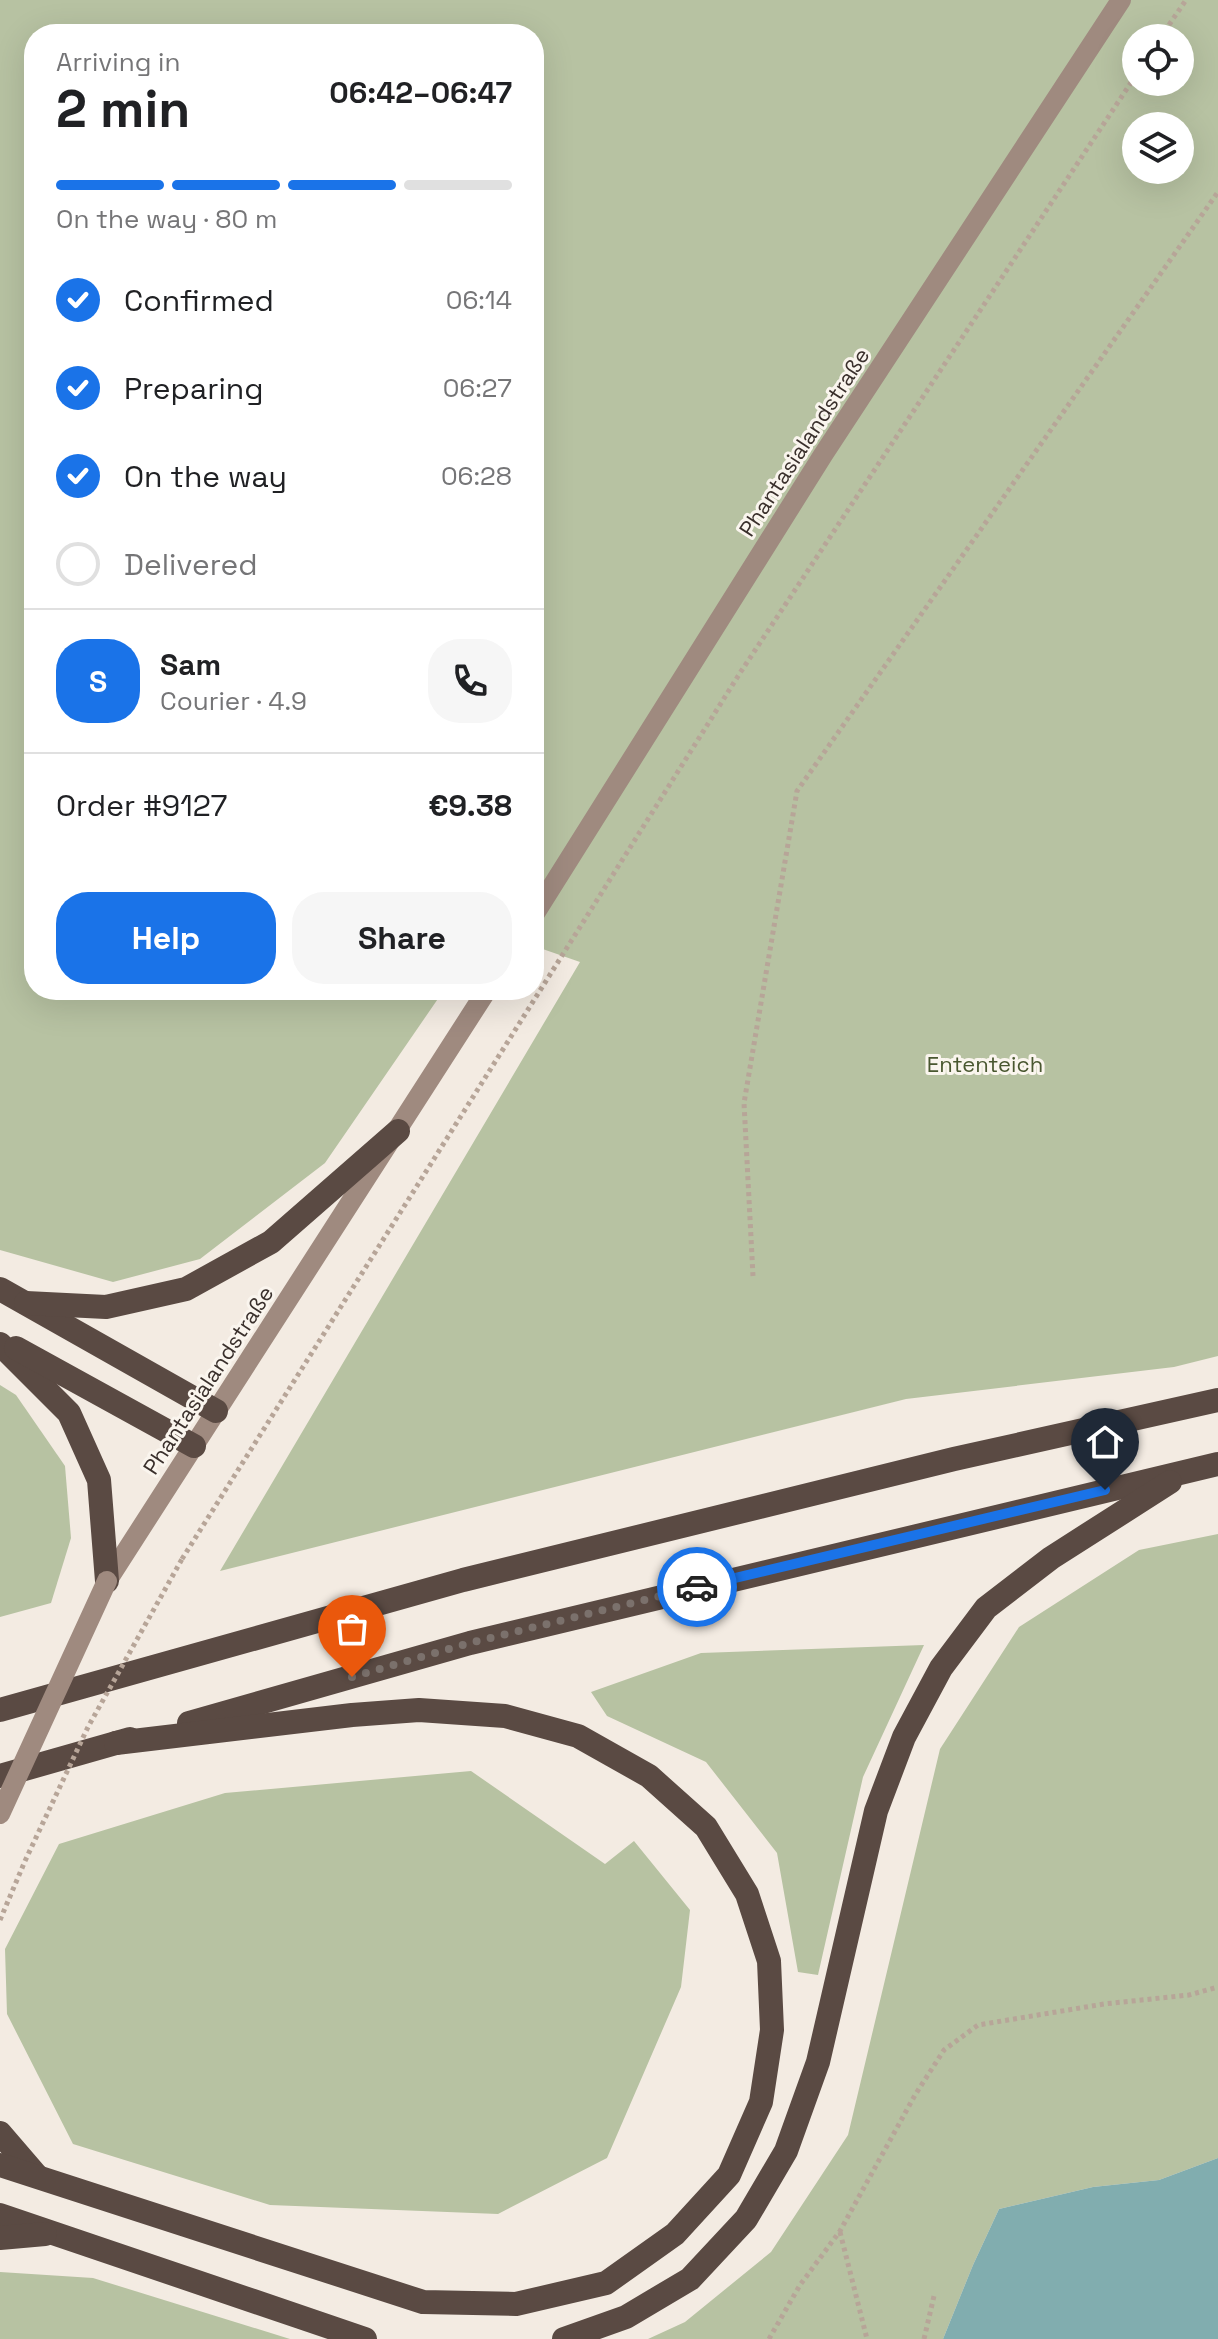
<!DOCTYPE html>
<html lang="en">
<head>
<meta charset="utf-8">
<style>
  :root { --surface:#fff; --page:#f6f6f6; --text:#202124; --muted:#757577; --line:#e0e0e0; --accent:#1a73e8 }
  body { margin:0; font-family:"Space Grotesk",sans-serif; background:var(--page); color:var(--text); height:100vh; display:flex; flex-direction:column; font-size:30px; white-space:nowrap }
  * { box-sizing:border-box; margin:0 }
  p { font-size:26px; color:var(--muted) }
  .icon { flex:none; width:44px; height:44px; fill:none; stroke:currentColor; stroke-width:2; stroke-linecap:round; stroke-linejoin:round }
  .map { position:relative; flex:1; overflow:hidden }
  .sheet { position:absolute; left:24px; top:24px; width:520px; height:976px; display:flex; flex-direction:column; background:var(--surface); border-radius:32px; box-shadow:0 8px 32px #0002 }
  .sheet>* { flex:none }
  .tools { position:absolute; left:1122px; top:24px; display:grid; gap:16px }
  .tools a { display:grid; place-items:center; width:72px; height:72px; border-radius:50%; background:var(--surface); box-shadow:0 8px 32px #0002; font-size:40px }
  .pin { position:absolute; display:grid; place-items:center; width:68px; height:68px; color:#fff; margin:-82px -34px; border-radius:50% 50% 50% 0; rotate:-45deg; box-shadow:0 0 8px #0007 }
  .pin .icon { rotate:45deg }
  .courier { position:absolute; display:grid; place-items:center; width:80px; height:80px; margin:-40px; border:6px solid #1a73e8; border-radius:50%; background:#fff; color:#222; box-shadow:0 2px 10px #0007 }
  .overview em { font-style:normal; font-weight:800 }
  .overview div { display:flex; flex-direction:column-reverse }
  .overview { display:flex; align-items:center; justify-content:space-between; height:136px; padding:0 32px }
  h1 { font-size:52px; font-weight:800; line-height:60px }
  .bar { display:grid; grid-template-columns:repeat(4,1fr); gap:12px 8px; align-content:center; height:96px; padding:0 32px }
  .bar i { height:10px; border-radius:6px; background:var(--line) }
  .bar .on { background:var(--accent) }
  .bar p { grid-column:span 4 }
  .line { display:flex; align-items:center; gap:20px; padding:0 32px; border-top:2px solid var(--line) }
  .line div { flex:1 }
  .round { display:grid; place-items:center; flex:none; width:84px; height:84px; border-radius:32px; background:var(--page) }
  ol { padding:0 32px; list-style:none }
  li { display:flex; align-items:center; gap:24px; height:88px }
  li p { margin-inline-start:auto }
  li .icon { padding:8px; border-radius:50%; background:var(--accent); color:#fff; stroke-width:4 }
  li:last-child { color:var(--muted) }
  li i { width:44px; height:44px; border:4px solid var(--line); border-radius:50% }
  .action { display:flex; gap:16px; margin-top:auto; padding:16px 32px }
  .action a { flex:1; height:92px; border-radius:32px; background:var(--accent); color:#fff; font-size:32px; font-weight:800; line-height:92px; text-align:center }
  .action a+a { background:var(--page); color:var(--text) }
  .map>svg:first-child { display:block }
</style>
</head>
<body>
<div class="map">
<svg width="1218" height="2339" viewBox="0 0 1218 2339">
  <rect width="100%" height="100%" fill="#f3ebe2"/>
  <g fill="#b7c2a2" fill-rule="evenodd">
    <path d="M0,0H1218V1356L1174,1367L906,1399L220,1571L580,962L534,946V34H34V990H444L325,1163L200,1259L113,1282L0,1250ZM1136,38H1180V82H1136ZM1136,126H1180V170H1136Z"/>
    <polygon points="0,1385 16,1395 65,1466 71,1538 51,1603 0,1617"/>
    <polygon points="1218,1534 1218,2158 1159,2180 1093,2187 999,2209 973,2265 943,2339 648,2339 685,2322 771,2252 848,2135 940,1749 1019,1627 1139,1550"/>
    <polygon points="924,1645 863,1777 818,1975 798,1972 777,1853 706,1762 607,1716 591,1692 701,1653"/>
    <polygon points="471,1771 605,1864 634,1841 690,1910 681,1987 607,2158 498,2214 270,2205 73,2144 7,2014 5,1949 59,1844 225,1793"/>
    <polygon points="0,2272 93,2278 290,2339 0,2339"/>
  </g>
  <polygon fill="#81adaf" points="1218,2158 1218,2339 943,2339 973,2265 999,2209 1093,2187 1159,2180"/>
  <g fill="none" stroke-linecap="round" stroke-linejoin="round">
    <g stroke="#b7a598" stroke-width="5" stroke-dasharray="4 4" stroke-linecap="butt">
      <polyline points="1160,38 1186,0"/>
      <polyline points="753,1276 744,1103 797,791 1218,192"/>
      <polyline points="182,1559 740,673 1136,75"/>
      <polyline points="0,1920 25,1861"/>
      <polyline points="840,2232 867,2339"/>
      <polyline points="769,2339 800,2285 840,2231 915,2095 944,2050 978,2025 1104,2004 1189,1995 1218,1987"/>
      <polyline points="924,2339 934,2296"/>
    </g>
    <g stroke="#9f8a7f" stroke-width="20">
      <polyline points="534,915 823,455 1121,0"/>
      <polyline points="107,1581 487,990"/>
    </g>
    <g stroke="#5a4a43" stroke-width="24">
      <polyline points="0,1289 216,1411"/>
      <polyline points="26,1303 106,1307 186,1289 271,1242 398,1131"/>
      <polyline points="0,1344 69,1413 99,1480 107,1581"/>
      <polyline points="16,1348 194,1446"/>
      <polyline points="0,1710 463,1580 954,1459 1218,1400"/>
      <polyline points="189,1723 470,1643 1218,1464"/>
      <polyline points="0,1776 130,1739"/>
      <polyline points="0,2133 37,2176"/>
      <polyline points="0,2165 423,2302 516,2304 606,2283 675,2234 729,2175 761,2102 772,2030 769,1961 747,1894 706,1827 649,1776 578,1736 505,1716 419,1710 352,1715 116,1743"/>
      <polyline points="0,2215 365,2339"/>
      <polyline points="0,2238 45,2234"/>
      <polyline points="564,2339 626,2317 690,2279 746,2219 786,2151 818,2062 876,1811 904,1737 941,1668 986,1608 1051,1558 1170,1482"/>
    </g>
    <polyline stroke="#b7a598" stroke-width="5" stroke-dasharray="4 4" stroke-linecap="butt" points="25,1861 88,1727 182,1559"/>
    <polyline stroke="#9f8a7f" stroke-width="20" points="0,1814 107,1581"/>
  </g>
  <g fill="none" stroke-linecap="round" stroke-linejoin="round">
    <polyline stroke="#7b716c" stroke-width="8" stroke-dasharray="0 14.4" points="352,1677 470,1643 697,1587"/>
    <polyline stroke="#1a73e8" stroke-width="10" points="697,1587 1105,1490"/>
  </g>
  <g text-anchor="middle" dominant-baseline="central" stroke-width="6" stroke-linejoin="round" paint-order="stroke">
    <g font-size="22" fill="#3a302c" stroke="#faf5ee">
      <text transform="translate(804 442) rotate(-57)">Phantasialandstraße</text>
      <text transform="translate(208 1380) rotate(-57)">Phantasialandstraße</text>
    </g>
    <g font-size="22" fill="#495730" stroke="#faf5ee">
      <text x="985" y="1064">Ententeich</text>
    </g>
  </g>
</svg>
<div class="tools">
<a><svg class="icon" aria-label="locate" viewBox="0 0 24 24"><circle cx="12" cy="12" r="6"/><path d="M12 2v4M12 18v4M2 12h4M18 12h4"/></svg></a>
<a><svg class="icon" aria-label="layers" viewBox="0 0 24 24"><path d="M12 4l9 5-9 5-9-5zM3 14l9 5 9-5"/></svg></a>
</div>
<div class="pin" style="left:352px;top:1677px;background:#ea580c"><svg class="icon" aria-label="bag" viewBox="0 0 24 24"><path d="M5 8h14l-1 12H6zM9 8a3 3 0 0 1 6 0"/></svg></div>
<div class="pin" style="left:1105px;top:1490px;background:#1f2937"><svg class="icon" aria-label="home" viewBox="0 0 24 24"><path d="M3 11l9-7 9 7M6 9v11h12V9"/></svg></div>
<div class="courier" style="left:697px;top:1587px"><svg class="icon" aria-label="car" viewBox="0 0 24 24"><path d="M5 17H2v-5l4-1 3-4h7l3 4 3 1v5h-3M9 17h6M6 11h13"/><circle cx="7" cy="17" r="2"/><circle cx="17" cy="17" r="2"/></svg></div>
<section class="sheet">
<div class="overview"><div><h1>2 min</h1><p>Arriving in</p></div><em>06:42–06:47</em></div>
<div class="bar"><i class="on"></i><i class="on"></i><i class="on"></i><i></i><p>On the way · 80 m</p></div>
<ol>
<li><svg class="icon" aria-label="check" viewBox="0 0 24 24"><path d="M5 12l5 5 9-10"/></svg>Confirmed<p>06:14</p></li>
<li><svg class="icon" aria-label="check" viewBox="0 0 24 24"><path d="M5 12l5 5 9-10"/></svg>Preparing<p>06:27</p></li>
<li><svg class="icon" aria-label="check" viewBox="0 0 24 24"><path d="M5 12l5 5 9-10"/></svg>On the way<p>06:28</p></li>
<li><i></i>Delivered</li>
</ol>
<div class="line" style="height:144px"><b class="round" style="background:var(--accent);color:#fff">S</b><div><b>Sam</b><p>Courier · 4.9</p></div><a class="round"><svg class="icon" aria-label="phone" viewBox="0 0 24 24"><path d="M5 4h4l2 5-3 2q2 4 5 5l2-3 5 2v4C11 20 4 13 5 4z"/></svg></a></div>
<div class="line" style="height:104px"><div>Order #9127</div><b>€9.38</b></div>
<div class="action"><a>Help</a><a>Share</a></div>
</section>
</div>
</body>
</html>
